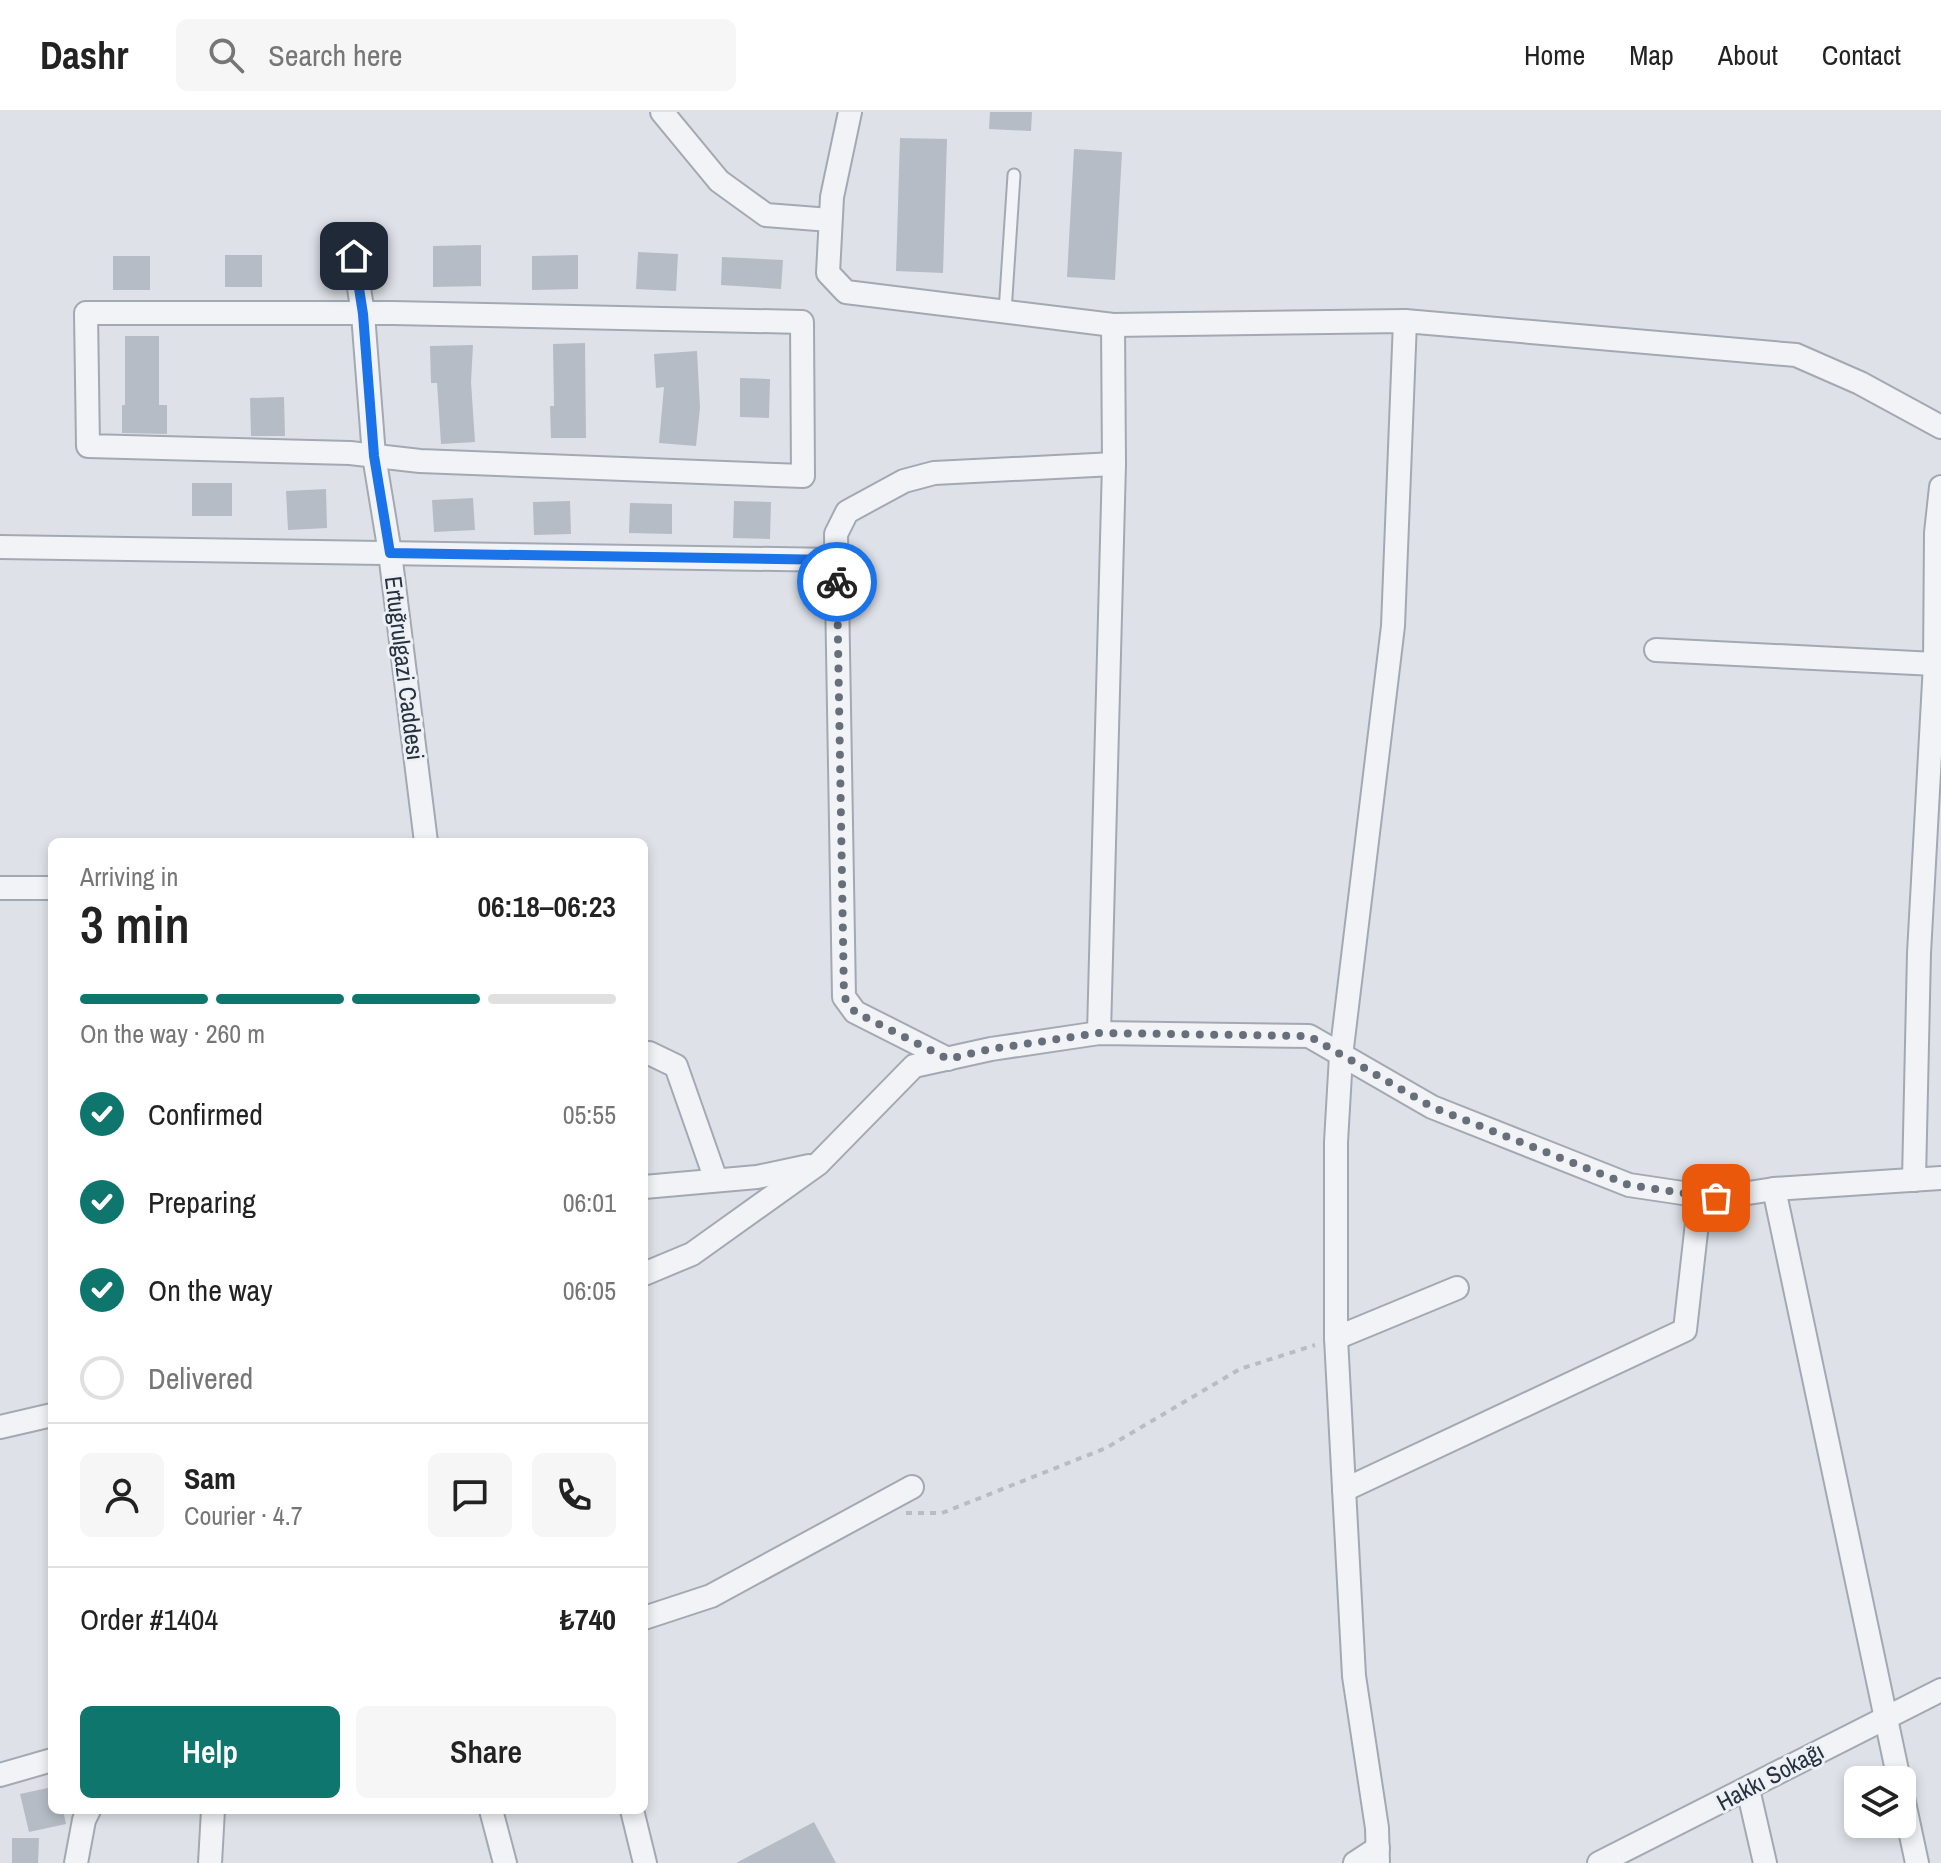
<!DOCTYPE html>
<html lang="en">
<head>
<meta charset="utf-8">
<style>
  :root { --surface:#fff; --page:#f6f6f6; --text:#222; --muted:#767676; --line:#e0e0e0; --accent:#0f766e }
  body { margin:0; font-family:"Archivo Narrow",sans-serif; background:var(--page); color:var(--text); height:100vh; display:flex; flex-direction:column; font-size:30px; white-space:nowrap }
  * { box-sizing:border-box; margin:0 }
  p { font-size:26px; color:var(--muted) }
  .icon { flex:none; width:44px; height:44px; fill:none; stroke:currentColor; stroke-width:2; stroke-linecap:round; stroke-linejoin:round }
  .map { position:relative; flex:1; overflow:hidden }
  .side { position:absolute; left:48px; top:726px; width:600px; height:976px; display:flex; flex-direction:column; background:var(--surface); border-radius:12px; box-shadow:0 4px 12px #0003 }
  .side>* { flex:none }
  .controls { position:absolute; left:1844px; top:1654px; display:grid; gap:16px }
  .controls a { display:grid; place-items:center; width:72px; height:72px; border-radius:12px; background:var(--surface); box-shadow:0 4px 12px #0003; font-size:40px }
  .pin { position:absolute; display:grid; place-items:center; width:68px; height:68px; color:#fff; margin:-34px; border-radius:16px; box-shadow:0 4px 12px #0006 }
  .courier { position:absolute; display:grid; place-items:center; width:80px; height:80px; margin:-40px; border:6px solid #1a73e8; border-radius:50%; background:#fff; color:#222; box-shadow:0 2px 10px #0007 }
  .headline em { font-style:normal; font-weight:600 }
  .headline div { display:flex; flex-direction:column-reverse }
  .headline { display:flex; align-items:center; justify-content:space-between; height:136px; padding:0 32px }
  h1 { font-size:52px; font-weight:600; line-height:60px }
  .bar { display:grid; grid-template-columns:repeat(4,1fr); gap:12px 8px; align-content:center; height:96px; padding:0 32px }
  .bar i { height:10px; border-radius:6px; background:var(--line) }
  .bar .on { background:var(--accent) }
  .bar p { grid-column:span 4 }
  .line { display:flex; align-items:center; gap:20px; padding:0 32px; border-top:2px solid var(--line) }
  .line div { flex:1 }
  .round { display:grid; place-items:center; flex:none; width:84px; height:84px; border-radius:12px; background:var(--page) }
  ol { padding:0 32px; list-style:none }
  li { display:flex; align-items:center; gap:24px; height:88px }
  li p { margin-inline-start:auto }
  li .icon { padding:8px; border-radius:50%; background:var(--accent); color:#fff; stroke-width:4 }
  li:last-child { color:var(--muted) }
  li i { width:44px; height:44px; border:4px solid var(--line); border-radius:50% }
  .action { display:flex; gap:16px; margin-top:auto; padding:16px 32px }
  .action a { flex:1; height:92px; border-radius:12px; background:var(--accent); color:#fff; font-size:32px; font-weight:600; line-height:92px; text-align:center }
  .action a+a { background:var(--page); color:var(--text) }
  header { display:flex; align-items:center; gap:48px; box-sizing:border-box; height:112px; padding:0 40px; background:var(--surface); border-bottom:2px solid var(--line) }
  header strong { font-size:38px }
  nav { display:flex; gap:44px; margin-inline-start:auto; font-size:28px }
  .search { width:560px; height:72px; background:var(--page); display:flex; align-items:center; gap:20px; box-sizing:border-box; padding:0 28px; border-radius:12px; color:var(--muted); font-size:30px }
  .map>svg:first-child { display:block }
</style>
</head>
<body>
<header>
<strong>Dashr</strong>
<div class="search"><svg class="icon" aria-label="search" viewBox="0 0 24 24"><circle cx="10" cy="10" r="6"/><path d="M15 15l6 6"/></svg>Search here</div>
<nav><a>Home</a><a>Map</a><a>About</a><a>Contact</a></nav>
</header>
<div class="map">
<svg width="1941" height="1751" viewBox="0 0 1941 1751">
  <rect width="100%" height="100%" fill="#dee2e8"/>
  <g fill="#b5bcc5">
    <polygon points="990,0 1032,0 1031,19 989,17"/>
    <polygon points="900,26 947,27 943,161 896,159"/>
    <polygon points="1074,37 1122,40 1115,168 1067,165"/>
    <polygon points="481,133 481,174 433,175 433,134"/>
    <polygon points="638,140 678,142 676,179 636,177"/>
    <rect x="225" y="143" width="37" height="32"/>
    <polygon points="578,143 578,177 532,178 532,144"/>
    <rect x="113" y="144" width="37" height="34"/>
    <polygon points="722,145 783,148 781,177 721,173"/>
    <polygon points="125,224 159,224 159,293 167,293 167,322 122,321 122,293 125,293"/>
    <polygon points="585,231 586,326 551,326 550,294 554,294 553,232"/>
    <polygon points="473,233 471,270 475,330 441,332 437,271 431,271 430,234"/>
    <polygon points="697,239 700,296 696,334 659,331 664,275 656,276 654,242"/>
    <polygon points="740,266 770,267 769,306 740,305"/>
    <polygon points="284,285 285,324 251,324 250,286"/>
    <rect x="192" y="371" width="40" height="33"/>
    <polygon points="326,377 327,416 288,418 286,379"/>
    <polygon points="473,386 475,418 434,420 432,388"/>
    <polygon points="570,389 571,422 534,423 533,390"/>
    <polygon points="734,389 771,390 770,427 733,426"/>
    <polygon points="630,391 672,392 672,422 629,421"/>
    <polygon points="52,1675 52,1698 63,1698 66,1712 29,1720 20,1682"/>
    <polygon points="814,1710 836,1751 736,1751"/>
    <polygon points="12,1726 39,1726 38,1751 12,1751"/>
  </g>
  <g fill="none" stroke-linecap="round" stroke-linejoin="round">
    <g stroke="#a3a9b2" stroke-width="15">
      <polyline id="lane" points="1005,200 1014,63"/>
    </g>
    <g stroke="#a3a9b2" stroke-width="26">
      <g id="street">
        <polyline points="662,0 719,69 766,103 830,108"/>
        <polyline points="850,0 832,85 828,161 846,180 1113,213 1405,209 1796,243 1860,271 1941,315"/>
        <polyline points="354,144 363,202 374,344 390,441 426,730"/>
        <polygon points="86,201 393,201 802,210 803,364 420,349 350,341 88,334"/>
        <polyline points="0,435 836,448"/>
        <polyline points="1656,538 1935,552"/>
        <polyline points="0,776 52,776"/>
        <polyline points="1099,921 1114,352 1113,213"/>
        <polyline points="644,941 649,941 676,954 716,1068"/>
        <polyline points="948,947 855,900 844,885 836,422 847,400 904,369 934,361 1114,352"/>
        <polyline points="1914,1068 1919,841 1935,552 1936,421 1941,375"/>
        <polyline points="644,1075 757,1065 809,1054"/>
        <polyline points="1774,1077 1899,1668"/>
        <polyline points="644,1162 692,1142 818,1052 914,954 991,937 1099,921 1309,924 1432,995 1629,1073 1716,1086 1774,1077 1941,1066"/>
        <polyline points="1336,1226 1457,1176"/>
        <polyline points="0,1315 52,1303"/>
        <polyline points="1344,1378 1685,1218 1700,1084"/>
        <polyline points="644,1506 711,1484 912,1375"/>
        <polyline points="0,1663 52,1648"/>
        <polyline points="1748,1677 1765,1751"/>
        <polyline points="1902,1681 1917,1751"/>
        <polyline points="491,1698 505,1751"/>
        <polyline points="632,1698 645,1751"/>
        <polyline points="76,1751 84,1708 89,1698"/>
        <polyline points="210,1751 213,1698"/>
        <polyline points="1355,1751 1378,1736"/>
        <polyline points="1378,1751 1377,1716 1354,1564 1336,1226 1336,1030 1341,944 1393,514 1405,209"/>
        <polyline points="1599,1751 1941,1578"/>
      </g>
    </g>
    <polyline stroke="#b8bdc3" stroke-width="4" stroke-dasharray="6 6" stroke-linecap="butt" points="906,1401 942,1401 1106,1336 1240,1257 1315,1233"/>
    <use href="#lane" stroke="#f1f3f6" stroke-width="11"/>
    <use href="#street" stroke="#f1f3f6" stroke-width="22"/>
  </g>
  <g fill="none" stroke-linecap="round" stroke-linejoin="round">
    <polyline stroke="#676f7a" stroke-width="8" stroke-dasharray="0 14.4" points="837,470 844,885 855,900 948,947 991,937 1099,921 1309,924 1432,995 1629,1073 1716,1086"/>
    <polyline stroke="#1a73e8" stroke-width="10" points="354,144 363,202 374,344 390,441 836,448 837,470"/>
  </g>
  <g text-anchor="middle" dominant-baseline="central" stroke-width="6" stroke-linejoin="round" paint-order="stroke">
    <g font-size="24" fill="#27313f" stroke="#edf1f5">
      <text transform="translate(405 556) rotate(83)">Ertuğrulgazi Caddesi</text>
      <text transform="translate(1770 1664) rotate(-28)">Hakkı Sokağı</text>
    </g>
  </g>
</svg>
<div class="controls">
<a><svg class="icon" aria-label="layers" viewBox="0 0 24 24"><path d="M12 4l9 5-9 5-9-5zM3 14l9 5 9-5"/></svg></a>
</div>
<div class="pin" style="left:1716px;top:1086px;background:#ea580c"><svg class="icon" aria-label="bag" viewBox="0 0 24 24"><path d="M5 8h14l-1 12H6zM9 8a3 3 0 0 1 6 0"/></svg></div>
<div class="pin" style="left:354px;top:144px;background:#1f2937"><svg class="icon" aria-label="home" viewBox="0 0 24 24"><path d="M3 11l9-7 9 7M6 9v11h12V9"/></svg></div>
<div class="courier" style="left:837px;top:470px"><svg class="icon" aria-label="bike" viewBox="0 0 24 24"><circle cx="6" cy="16" r="4"/><circle cx="18" cy="16" r="4"/><path d="M6 16l4-8h5l3 8M10 8l3 8H6M13 5h3"/></svg></div>
<section class="side">
<div class="headline"><div><h1>3 min</h1><p>Arriving in</p></div><em>06:18–06:23</em></div>
<div class="bar"><i class="on"></i><i class="on"></i><i class="on"></i><i></i><p>On the way · 260 m</p></div>
<ol>
<li><svg class="icon" aria-label="check" viewBox="0 0 24 24"><path d="M5 12l5 5 9-10"/></svg>Confirmed<p>05:55</p></li>
<li><svg class="icon" aria-label="check" viewBox="0 0 24 24"><path d="M5 12l5 5 9-10"/></svg>Preparing<p>06:01</p></li>
<li><svg class="icon" aria-label="check" viewBox="0 0 24 24"><path d="M5 12l5 5 9-10"/></svg>On the way<p>06:05</p></li>
<li><i></i>Delivered</li>
</ol>
<div class="line" style="height:144px"><a class="round"><svg class="icon" aria-label="person" viewBox="0 0 24 24"><circle cx="12" cy="8" r="4"/><path d="M4 21q1-7 8-7t8 7"/></svg></a><div><b>Sam</b><p>Courier · 4.7</p></div><a class="round"><svg class="icon" aria-label="chat" viewBox="0 0 24 24"><path d="M4 5h16v11H9l-5 4z"/></svg></a><a class="round"><svg class="icon" aria-label="phone" viewBox="0 0 24 24"><path d="M5 4h4l2 5-3 2q2 4 5 5l2-3 5 2v4C11 20 4 13 5 4z"/></svg></a></div>
<div class="line" style="height:104px"><div>Order #1404</div><b>₺740</b></div>
<div class="action"><a>Help</a><a>Share</a></div>
</section>
</div>
</body>
</html>
